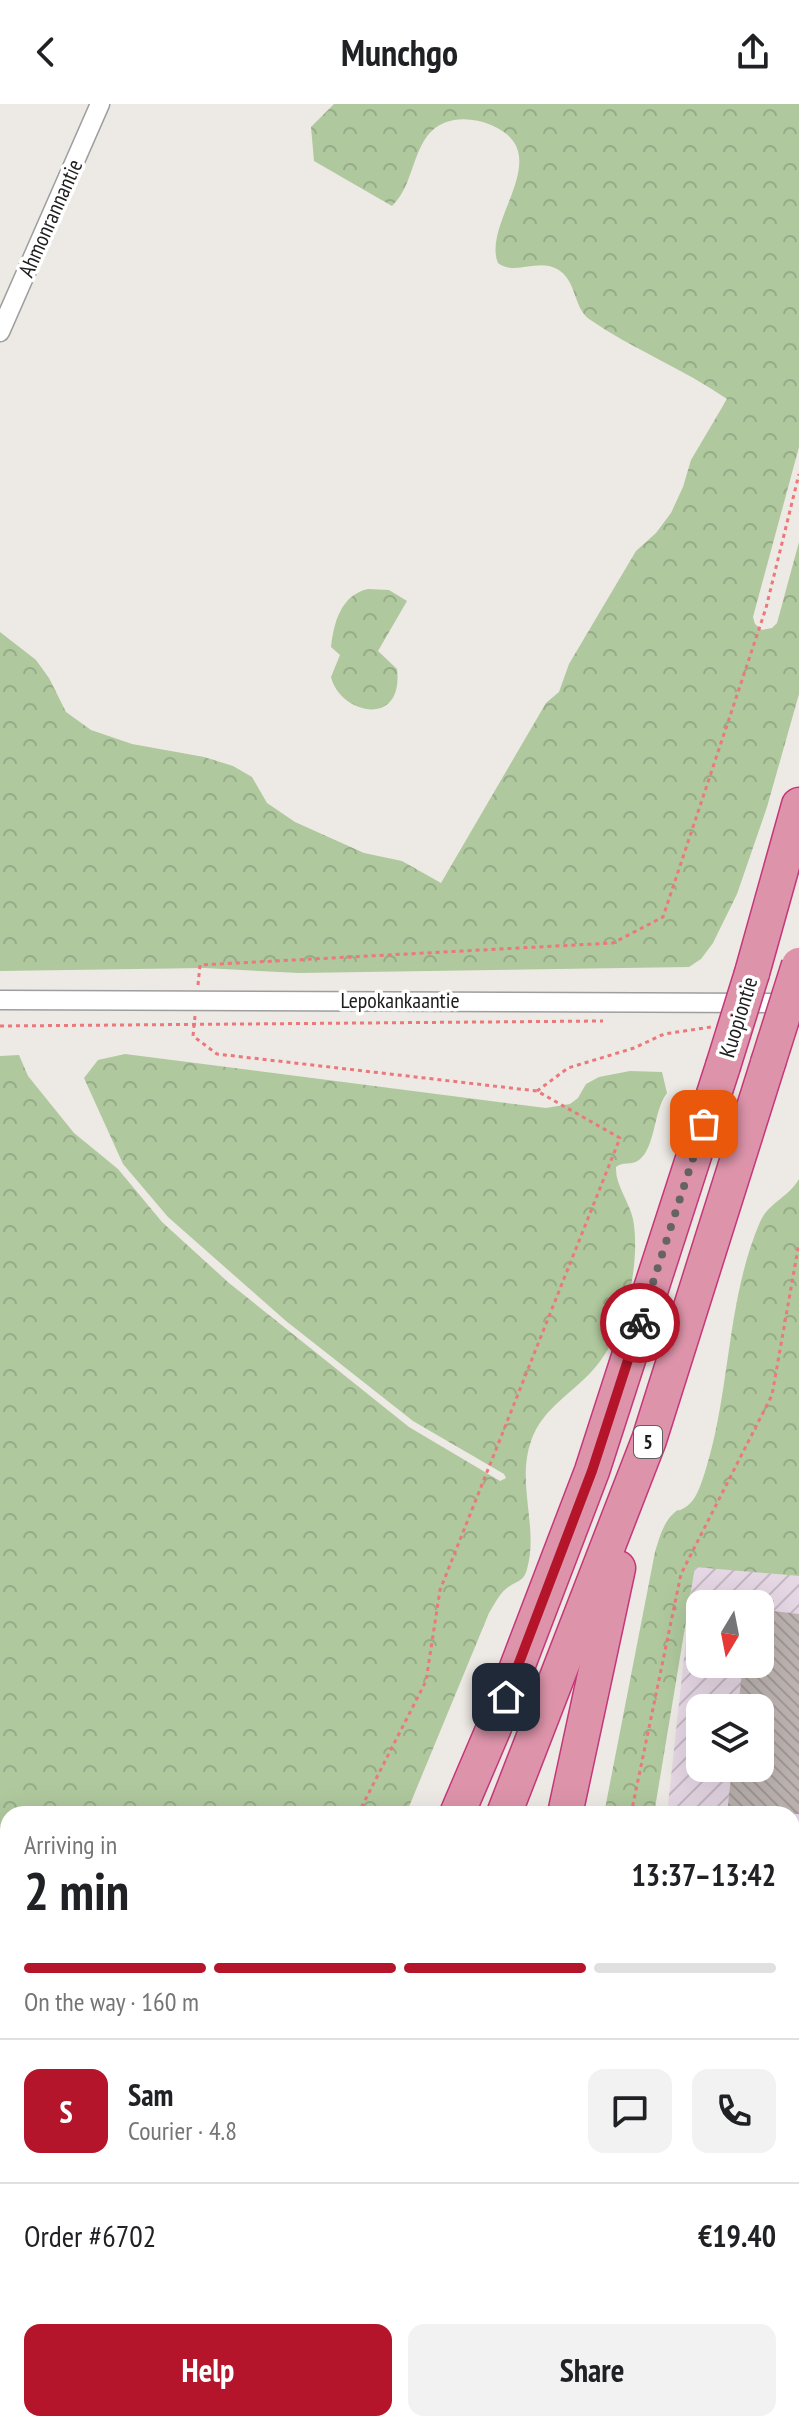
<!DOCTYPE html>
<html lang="en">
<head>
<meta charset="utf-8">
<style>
  :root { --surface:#fff; --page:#f2f2f2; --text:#202124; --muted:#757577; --line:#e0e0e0; --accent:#b5152a }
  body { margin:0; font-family:"PT Sans Narrow",sans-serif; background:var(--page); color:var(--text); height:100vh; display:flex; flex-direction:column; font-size:30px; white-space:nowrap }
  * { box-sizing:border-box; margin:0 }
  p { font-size:26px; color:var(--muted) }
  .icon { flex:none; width:44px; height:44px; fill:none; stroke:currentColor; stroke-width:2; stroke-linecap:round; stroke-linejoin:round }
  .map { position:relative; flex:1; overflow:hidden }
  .sheet { position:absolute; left:0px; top:1702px; width:800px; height:626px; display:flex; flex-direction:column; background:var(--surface); border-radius:24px 24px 0 0; box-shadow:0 8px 32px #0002 }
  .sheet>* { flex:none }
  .needle { width:52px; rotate:190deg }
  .controls { position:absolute; left:686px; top:1486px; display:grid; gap:16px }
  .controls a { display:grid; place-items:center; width:88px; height:88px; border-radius:16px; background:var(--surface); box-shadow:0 8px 32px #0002; font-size:40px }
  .pin { position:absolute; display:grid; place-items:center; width:68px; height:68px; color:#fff; margin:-34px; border-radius:16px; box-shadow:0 4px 12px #0006 }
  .courier { position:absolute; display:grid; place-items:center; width:80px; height:80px; margin:-40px; border:6px solid #b5152a; border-radius:50%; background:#fff; color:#222; box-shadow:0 2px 10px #0007 }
  .summary em { font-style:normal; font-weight:700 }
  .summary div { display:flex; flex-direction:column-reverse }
  .summary { display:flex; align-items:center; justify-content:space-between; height:136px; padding:0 24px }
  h1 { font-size:52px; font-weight:700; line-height:60px }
  .bar { display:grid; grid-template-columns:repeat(4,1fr); gap:12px 8px; align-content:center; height:96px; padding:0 24px }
  .bar i { height:10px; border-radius:6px; background:var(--line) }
  .bar .current { background:var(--accent) }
  .bar p { grid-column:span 4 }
  .line { display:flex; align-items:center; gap:20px; padding:0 24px; border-top:2px solid var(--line) }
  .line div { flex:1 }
  .round { display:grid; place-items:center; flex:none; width:84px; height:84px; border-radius:16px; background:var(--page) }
  .cta { display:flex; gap:16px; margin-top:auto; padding:16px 24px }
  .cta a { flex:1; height:92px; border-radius:16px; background:var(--accent); color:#fff; font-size:32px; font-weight:700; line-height:92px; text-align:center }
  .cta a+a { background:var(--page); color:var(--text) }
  header { display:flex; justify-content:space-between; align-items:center; height:104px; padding:0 24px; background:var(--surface); font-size:36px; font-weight:700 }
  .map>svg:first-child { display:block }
</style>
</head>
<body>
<header><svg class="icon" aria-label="back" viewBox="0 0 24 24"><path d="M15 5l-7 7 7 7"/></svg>Munchgo<svg class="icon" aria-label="share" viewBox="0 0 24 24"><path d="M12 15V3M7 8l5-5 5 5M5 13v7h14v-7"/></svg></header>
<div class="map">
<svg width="799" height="2327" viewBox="0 0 799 2327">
  <defs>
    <pattern id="industrial-furrows" width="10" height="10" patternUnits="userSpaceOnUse" patternTransform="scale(2)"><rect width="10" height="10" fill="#e6d7e5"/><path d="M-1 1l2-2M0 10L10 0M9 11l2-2" fill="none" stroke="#c5b8c4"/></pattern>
    <pattern id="forest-crowns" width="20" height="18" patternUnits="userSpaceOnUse" patternTransform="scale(2)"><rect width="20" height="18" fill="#afc89d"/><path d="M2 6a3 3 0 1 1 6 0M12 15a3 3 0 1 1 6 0" fill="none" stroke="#96ab87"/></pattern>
    <pattern id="building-back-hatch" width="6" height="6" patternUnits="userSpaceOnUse" patternTransform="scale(2)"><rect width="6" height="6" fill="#bdb4b1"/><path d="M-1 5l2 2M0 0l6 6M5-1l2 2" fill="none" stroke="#a29a98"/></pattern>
  </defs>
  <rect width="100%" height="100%" fill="#ede9e4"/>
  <polygon fill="#ecd5d7" points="792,2149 799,2150 799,2327 586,2327 584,2320 792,2320"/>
  <path fill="url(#industrial-furrows)" fill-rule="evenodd" d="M694,1462L799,1472V2150L792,2149V1710H667ZM700,1500H760V1560H700ZM700,1604H760V1664H700Z"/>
  <g fill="url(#forest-crowns)">
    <path d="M334,0H799V343L753,513L755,520L762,526L772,524L777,519L799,438V590L767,703L737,790L713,839L701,855L689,863L299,869L204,864L0,867V528L36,556L49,574L66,608L91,626L132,640L204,653L233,662L252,673L267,699L295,718L364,749L402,757L441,779L546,599L559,588L569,560L636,447L656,429L671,409L683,383L691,356L727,295C684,265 632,245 589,215C573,203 577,176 557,165C537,154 515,172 498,159C481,118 559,49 491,21C480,16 466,14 454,16C410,24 419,77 392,102L314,57L311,23Z"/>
    <path d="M368,485L389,486L407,497L378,547L397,565C404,625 340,610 331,573L340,551L331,543C334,518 341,491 368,485Z"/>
    <path d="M125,950L546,1004L570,1000L578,994L586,980L599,973L630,967L662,968L667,989C653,1007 656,1043 639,1056C631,1062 623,1057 616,1063C615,1081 629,1097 633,1115C641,1159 626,1225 598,1260C576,1288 543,1302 531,1337C516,1380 539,1423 527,1465C524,1478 516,1477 507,1484C499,1490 494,1501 489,1509L406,1710H8V2117L0,2115V952L19,951L28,972L74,1029L118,1065L162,1118L229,1179L409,1323L500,1377L506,1374L504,1370L413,1317L286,1217L168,1113L123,1060L84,974L98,956Z"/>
    <path d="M799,1075V1472L695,1463L654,1710H604L655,1448C659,1435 663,1419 673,1410C680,1403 676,1409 684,1404C696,1398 701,1380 705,1368C731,1287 726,1197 760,1118C769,1098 788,1094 799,1075Z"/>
    <polygon points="277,2320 466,2320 465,2327 285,2327"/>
  </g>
  <polygon fill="#ddd" points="796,2177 799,2181 799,2262 792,2266 792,2180"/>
  <polygon fill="url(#building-back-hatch)" points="760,1494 774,1496 773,1507 799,1510 799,1710 727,1710 732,1664 760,1664 760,1604 738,1604 743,1560 760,1560"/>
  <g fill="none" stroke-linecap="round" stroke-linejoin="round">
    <g stroke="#9e9e9e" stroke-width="21">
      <g id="street">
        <polyline points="0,228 100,0"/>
        <polyline points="0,896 792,899"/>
        <polyline points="792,2300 799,2300"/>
      </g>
    </g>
    <g stroke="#686610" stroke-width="29">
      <g id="secondary">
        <polyline points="0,2182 8,2187"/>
        <polyline points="0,2218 8,2223"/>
      </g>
    </g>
    <g stroke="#c6377a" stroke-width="37">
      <g id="highway">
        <polyline points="752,869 799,701"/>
        <polyline points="457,1710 495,1621 592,1367 723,962"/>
        <polyline points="504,1710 649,1336 768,959"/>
        <polyline points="565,1710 618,1464"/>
        <polyline points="118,2327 123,2320"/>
        <polyline points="172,2327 175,2320"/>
        <polyline points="496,2327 498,2320"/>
      </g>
    </g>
    <g stroke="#eb787b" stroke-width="3" stroke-dasharray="4 4" stroke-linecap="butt">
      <polyline points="198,881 200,861 613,839 663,813 766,504 799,370"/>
      <polyline points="195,912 193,932 217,950 537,987 620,1034 440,1486 426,1577 358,1710"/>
      <polyline points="0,922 603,917"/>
      <polyline points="537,987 568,964 634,944 664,930 711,923"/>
      <polyline points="631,1710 681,1470 772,1291 799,1139"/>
      <polyline points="0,2117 8,2123"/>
      <polyline points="0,2152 8,2157"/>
      <polyline points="532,2320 533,2327"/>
      <polyline points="614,2320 617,2325"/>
    </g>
    <use href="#street" stroke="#fff" stroke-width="18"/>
    <use href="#secondary" stroke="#f2eebd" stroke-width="26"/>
    <use href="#highway" stroke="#dd94ab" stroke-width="34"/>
    <g stroke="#686610" stroke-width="29" stroke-linecap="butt">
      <polyline id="secondary-bridge" points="214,2320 224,2327"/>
    </g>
    <g stroke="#c6377a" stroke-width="37" stroke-linecap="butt">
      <g id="highway-bridge">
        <polyline points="768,959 799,861"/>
        <polyline points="723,962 752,869"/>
      </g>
    </g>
    <use href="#secondary-bridge" stroke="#f2eebd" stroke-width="26"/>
    <use href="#highway-bridge" stroke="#dd94ab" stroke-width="34"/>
  </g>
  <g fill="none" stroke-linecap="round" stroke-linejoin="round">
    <polyline stroke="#666463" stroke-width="8" stroke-dasharray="0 14.4" points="640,1219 704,1020"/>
    <polyline stroke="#b5152a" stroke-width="10" points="506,1593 592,1367 640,1219"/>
  </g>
  <g text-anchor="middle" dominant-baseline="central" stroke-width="7" stroke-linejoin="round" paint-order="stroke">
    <rect fill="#fff" stroke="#616161" stroke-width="2" x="634" y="1322" width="28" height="32" rx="6"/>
    <g font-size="20" font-weight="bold" fill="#1d1d1d">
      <text x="648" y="1338">5</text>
    </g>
    <g font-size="22" fill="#1d1d1d" stroke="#fff">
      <text transform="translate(50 114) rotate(-66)">Ahmonrannantie</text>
      <text x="400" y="896">Lepokankaantie</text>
      <text transform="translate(738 913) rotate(-73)">Kuopiontie</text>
    </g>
  </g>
</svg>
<div class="controls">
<a><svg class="needle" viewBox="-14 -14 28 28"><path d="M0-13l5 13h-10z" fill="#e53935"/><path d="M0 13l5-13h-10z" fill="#757577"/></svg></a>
<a><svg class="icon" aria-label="layers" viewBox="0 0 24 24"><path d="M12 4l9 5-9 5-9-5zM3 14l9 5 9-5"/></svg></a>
</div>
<div class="pin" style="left:704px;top:1020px;background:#ea580c"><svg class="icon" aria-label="bag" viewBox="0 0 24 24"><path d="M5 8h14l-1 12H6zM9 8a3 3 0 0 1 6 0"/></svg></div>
<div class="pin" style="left:506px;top:1593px;background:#1f2937"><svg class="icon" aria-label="home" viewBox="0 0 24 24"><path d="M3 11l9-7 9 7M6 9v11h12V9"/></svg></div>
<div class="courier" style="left:640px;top:1219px"><svg class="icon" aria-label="bike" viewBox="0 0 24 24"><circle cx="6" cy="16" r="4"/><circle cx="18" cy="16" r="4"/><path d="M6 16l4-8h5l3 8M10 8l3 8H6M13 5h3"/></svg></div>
<section class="sheet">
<div class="summary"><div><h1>2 min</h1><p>Arriving in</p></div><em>13:37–13:42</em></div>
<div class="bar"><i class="current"></i><i class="current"></i><i class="current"></i><i></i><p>On the way · 160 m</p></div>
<div class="line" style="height:144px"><b class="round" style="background:var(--accent);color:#fff">S</b><div><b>Sam</b><p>Courier · 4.8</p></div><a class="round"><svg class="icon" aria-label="chat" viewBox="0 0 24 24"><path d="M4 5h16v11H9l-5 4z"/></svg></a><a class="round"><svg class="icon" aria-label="phone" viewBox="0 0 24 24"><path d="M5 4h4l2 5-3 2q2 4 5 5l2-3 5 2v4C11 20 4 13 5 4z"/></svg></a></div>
<div class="line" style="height:104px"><div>Order #6702</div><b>€19.40</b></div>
<div class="cta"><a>Help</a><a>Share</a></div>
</section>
</div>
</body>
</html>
